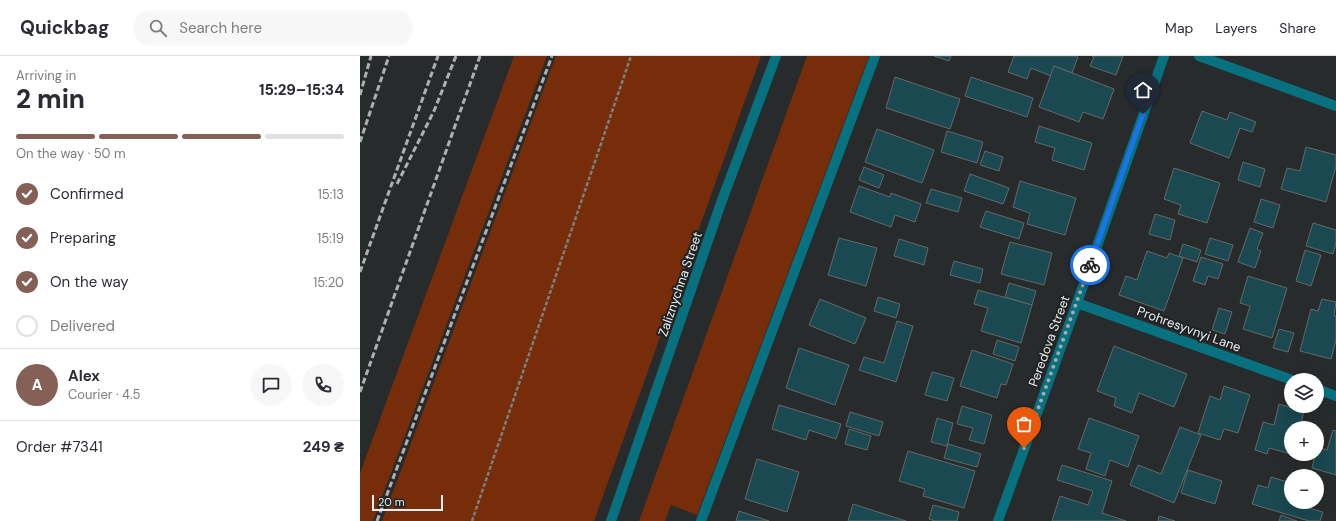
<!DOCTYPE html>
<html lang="en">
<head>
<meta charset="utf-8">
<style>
  :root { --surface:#fff; --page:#f7f7f7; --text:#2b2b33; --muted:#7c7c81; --line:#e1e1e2; --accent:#856056 }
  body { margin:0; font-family:"DM Sans",sans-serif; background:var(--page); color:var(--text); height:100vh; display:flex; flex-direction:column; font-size:15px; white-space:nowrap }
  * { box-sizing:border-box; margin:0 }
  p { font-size:13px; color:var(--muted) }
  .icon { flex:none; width:22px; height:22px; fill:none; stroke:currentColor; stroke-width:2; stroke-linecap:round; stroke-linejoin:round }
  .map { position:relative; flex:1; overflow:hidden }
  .panel { display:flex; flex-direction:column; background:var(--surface); width:360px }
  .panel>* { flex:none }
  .tools { position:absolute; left:924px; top:317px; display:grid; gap:8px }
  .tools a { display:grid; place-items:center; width:40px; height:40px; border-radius:50%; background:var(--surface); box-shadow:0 4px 16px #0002; font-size:20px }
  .scale { position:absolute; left:12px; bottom:10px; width:71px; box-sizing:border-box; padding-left:4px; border:2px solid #eceeef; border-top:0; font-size:11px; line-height:14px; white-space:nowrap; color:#eceeef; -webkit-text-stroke:3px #1e2222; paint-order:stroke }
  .pin { position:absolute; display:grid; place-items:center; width:34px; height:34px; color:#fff; margin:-41px -17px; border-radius:50% 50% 50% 0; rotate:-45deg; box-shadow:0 0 4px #0007 }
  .pin .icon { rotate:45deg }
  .courier { position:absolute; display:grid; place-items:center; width:40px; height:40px; margin:-20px; border:3px solid #1a73e8; border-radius:50%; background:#fff; color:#222; box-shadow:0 1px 5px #0007 }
  .overview em { font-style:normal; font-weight:800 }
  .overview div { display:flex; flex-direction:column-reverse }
  .overview { display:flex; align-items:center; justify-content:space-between; height:68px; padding:0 16px }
  h1 { font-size:26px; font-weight:800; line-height:30px }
  .bar { display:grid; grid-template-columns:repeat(4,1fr); gap:6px 4px; align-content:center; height:48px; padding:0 16px }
  .bar i { height:5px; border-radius:3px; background:var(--line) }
  .bar .current { background:var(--accent) }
  .bar p { grid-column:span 4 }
  .line { display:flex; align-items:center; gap:10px; padding:0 16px; border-top:1px solid var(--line) }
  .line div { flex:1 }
  .round { display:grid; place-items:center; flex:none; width:42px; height:42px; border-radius:21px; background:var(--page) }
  ol { padding:0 16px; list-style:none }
  li { display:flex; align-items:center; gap:12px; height:44px }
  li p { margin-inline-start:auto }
  li .icon { padding:4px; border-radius:50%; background:var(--accent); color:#fff; stroke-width:4 }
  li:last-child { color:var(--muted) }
  li i { width:22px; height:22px; border:2px solid var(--line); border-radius:50% }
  header { display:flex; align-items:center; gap:24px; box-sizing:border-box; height:56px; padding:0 20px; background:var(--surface); border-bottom:1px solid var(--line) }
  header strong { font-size:19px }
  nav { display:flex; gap:22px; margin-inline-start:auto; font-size:14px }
  .search { width:280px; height:36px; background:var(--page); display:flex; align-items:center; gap:10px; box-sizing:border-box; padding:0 14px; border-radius:22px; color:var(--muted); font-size:15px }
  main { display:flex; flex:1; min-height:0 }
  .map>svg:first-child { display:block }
</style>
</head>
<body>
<header>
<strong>Quickbag</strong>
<div class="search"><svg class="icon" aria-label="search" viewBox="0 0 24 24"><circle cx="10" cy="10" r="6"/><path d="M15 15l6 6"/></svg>Search here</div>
<nav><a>Map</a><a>Layers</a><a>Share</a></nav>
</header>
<main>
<section class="panel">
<div class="overview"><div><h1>2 min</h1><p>Arriving in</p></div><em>15:29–15:34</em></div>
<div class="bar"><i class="current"></i><i class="current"></i><i class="current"></i><i></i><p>On the way · 50 m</p></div>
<ol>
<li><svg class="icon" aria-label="check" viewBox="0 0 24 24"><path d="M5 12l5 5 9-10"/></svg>Confirmed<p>15:13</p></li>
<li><svg class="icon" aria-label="check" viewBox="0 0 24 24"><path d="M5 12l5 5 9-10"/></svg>Preparing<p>15:19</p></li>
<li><svg class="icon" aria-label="check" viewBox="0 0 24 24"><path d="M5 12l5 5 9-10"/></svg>On the way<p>15:20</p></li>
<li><i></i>Delivered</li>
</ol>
<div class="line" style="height:72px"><b class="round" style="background:var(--accent);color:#fff">A</b><div><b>Alex</b><p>Courier · 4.5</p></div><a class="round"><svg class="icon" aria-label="chat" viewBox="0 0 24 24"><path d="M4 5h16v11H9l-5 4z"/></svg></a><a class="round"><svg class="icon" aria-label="phone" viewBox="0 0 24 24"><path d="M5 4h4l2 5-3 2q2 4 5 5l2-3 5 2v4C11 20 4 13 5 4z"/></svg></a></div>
<div class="line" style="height:52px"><div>Order #7341</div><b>249 ₴</b></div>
</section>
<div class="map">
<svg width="976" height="465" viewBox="0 0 976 465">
  <rect width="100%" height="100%" fill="#282b2c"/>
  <g fill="#782d0a">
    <polygon points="154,0 187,0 13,465 0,465 0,417"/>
    <polygon points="196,0 401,0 234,465 22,465"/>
    <polygon points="447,0 509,0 337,459 311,449 305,465 279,465"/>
  </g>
  <g fill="#1a4951" stroke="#646868">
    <polygon points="574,0 591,0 589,5"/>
    <polygon points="654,0 716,0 718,1 712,17 694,10 691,20 671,12 667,23 648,16"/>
    <polygon points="732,0 763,0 756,19 730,10 734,1"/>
    <polygon points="694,10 754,33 743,63 723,56 719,66 679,51"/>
    <polygon points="535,21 600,43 590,73 526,52"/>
    <polygon points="611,21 673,42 667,61 605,40"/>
    <polygon points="842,55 867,64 870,56 896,66 892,76 880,72 869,102 830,87"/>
    <polygon points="679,70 732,87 724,114 692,104 695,92 675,86"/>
    <polygon points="517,73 574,94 562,127 505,106"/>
    <polygon points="587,75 623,86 617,107 581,96"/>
    <polygon points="946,91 976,99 976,110 966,146 921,133 927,112 940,115"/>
    <polygon points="625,95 643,101 639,115 620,109"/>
    <polygon points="883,106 905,113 900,131 878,124"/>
    <polygon points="504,111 524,119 519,132 499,124"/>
    <polygon points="814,112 860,127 847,167 818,158 821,149 804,143"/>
    <polygon points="610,118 649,132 643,148 604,135"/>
    <polygon points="660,125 716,142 705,179 667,168 670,157 653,151"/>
    <polygon points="499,130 530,141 531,137 561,148 555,166 535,159 531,171 490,156"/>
    <polygon points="571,133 602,142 598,156 566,147"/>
    <polygon points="901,143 920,149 913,172 894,166"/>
    <polygon points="626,155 664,167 659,183 620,171"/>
    <polygon points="795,158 815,164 810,184 789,178"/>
    <polygon points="953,167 976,174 976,187 973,198 946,190"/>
    <polygon points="890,172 903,177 897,193 901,195 895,212 878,206"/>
    <polygon points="479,182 517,192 506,230 468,219"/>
    <polygon points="850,182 873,189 868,205 845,198"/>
    <polygon points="539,183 568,192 564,209 534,200"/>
    <polygon points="650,186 692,197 684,229 641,218"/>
    <polygon points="823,188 841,194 837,206 819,200"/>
    <polygon points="945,194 961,199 951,230 936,225"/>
    <polygon points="787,195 807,202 809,197 823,202 804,255 759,239 766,220 777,224"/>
    <polygon points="841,201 863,208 858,223 848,220 845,229 833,225"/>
    <polygon points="594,205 623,213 620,227 590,219"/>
    <polygon points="888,220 927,232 912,282 883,273 890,250 880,247"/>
    <polygon points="649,227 676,235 672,249 645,241"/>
    <polygon points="618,234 672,249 661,287 621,275 628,252 614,248"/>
    <polygon points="518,241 540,248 536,262 514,255"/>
    <polygon points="460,243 506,262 495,288 449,269"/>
    <polygon points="962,243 976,246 974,260 976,260 976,284 971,303 940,295 951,253 958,255"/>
    <polygon points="859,252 872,256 865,278 852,274"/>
    <polygon points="537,265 553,270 536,326 499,314 504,301 524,307"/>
    <polygon points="919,273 934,277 928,296 913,292"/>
    <polygon points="637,284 659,291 655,305 633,298"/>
    <polygon points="754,290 827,318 814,351 779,337 772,357 754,350 756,342 737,335"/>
    <polygon points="439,292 489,309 475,349 426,332"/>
    <polygon points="612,294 653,308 646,329 641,328 637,342 600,330"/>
    <polygon points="572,316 594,322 587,345 565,339"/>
    <polygon points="864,330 890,339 878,377 864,373 860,384 838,377 850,340 860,344"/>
    <polygon points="919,348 944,355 940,372 931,372 931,398 909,392 907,398 895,394 903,366 914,369"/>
    <polygon points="419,349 481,368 476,383 449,374 446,384 412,373"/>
    <polygon points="602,350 632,359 624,388 609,384 613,372 597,368"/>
    <polygon points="490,356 523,366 519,380 486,370"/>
    <polygon points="577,362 593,367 587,390 571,386"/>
    <polygon points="729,362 779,380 768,411 750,404 745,420 726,413 731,397 718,393"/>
    <polygon points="820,371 841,379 814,447 770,429 778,409 801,418"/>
    <polygon points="489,373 511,380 507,394 485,388"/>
    <polygon points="973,374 976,375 976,419 952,412 955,398 957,398 957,391 967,394"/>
    <polygon points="588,388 621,398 617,411 584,402"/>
    <polygon points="548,395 615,415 604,452 563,440 565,433 539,425"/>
    <polygon points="397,403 439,416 427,456 385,443"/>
    <polygon points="702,409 752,425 742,457 766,465 692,465 700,440 728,449 733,435 697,424"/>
    <polygon points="828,414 862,425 855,448 821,437"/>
    <polygon points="911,421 931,427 931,446 944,446 942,450 963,456 960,465 949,465 892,448 898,429 908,432"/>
    <polygon points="493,448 546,465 488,465"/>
    <polygon points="573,449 599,456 597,465 575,465 569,463"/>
    <polygon points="379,455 409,465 376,465"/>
    <polygon points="921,459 937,465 919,465"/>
    <polygon points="799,460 815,465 798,465"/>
  </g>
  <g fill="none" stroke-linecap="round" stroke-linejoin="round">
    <polyline stroke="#7c7f80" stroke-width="2.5" stroke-dasharray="4 2" stroke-linecap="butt" points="112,465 271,0"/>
    <g stroke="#08717f" stroke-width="10">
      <polyline points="839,0 976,50"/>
      <polyline points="717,247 932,324"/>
      <polyline points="957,333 976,340"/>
      <polyline points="251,465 361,147 416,0"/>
      <polyline points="341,465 515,0"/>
      <polyline points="638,465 717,247 804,0"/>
    </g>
    <g stroke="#adafb0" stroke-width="3" stroke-dasharray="6 3" stroke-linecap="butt">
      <polyline points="0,39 11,0"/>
      <polyline points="0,86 29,0"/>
      <polyline points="37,128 74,55 96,0"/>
      <polyline points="0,216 78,0"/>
      <polyline points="0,336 120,0"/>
      <polyline points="17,465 192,0"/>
    </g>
  </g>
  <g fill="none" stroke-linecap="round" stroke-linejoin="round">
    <polyline stroke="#a7aaab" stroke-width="4" stroke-dasharray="0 7.2" points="664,392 730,209"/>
    <polyline stroke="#1a73e8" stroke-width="5" points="730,209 783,58"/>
  </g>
  <g text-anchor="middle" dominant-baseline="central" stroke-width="4" stroke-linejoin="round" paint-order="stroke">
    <g font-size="13" fill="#eceeef" stroke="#1e2222">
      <text transform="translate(320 228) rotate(-71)">Zaliznychna Street</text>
      <text transform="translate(829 273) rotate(20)">Prohresyvnyi Lane</text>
      <text transform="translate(689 285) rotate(-70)">Peredova Street</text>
    </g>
  </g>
</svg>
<div class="tools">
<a><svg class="icon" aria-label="layers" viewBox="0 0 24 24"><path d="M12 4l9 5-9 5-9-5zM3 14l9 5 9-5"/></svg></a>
<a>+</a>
<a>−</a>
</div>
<div class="scale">20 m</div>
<div class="pin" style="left:664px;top:392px;background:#ea580c"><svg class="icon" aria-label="bag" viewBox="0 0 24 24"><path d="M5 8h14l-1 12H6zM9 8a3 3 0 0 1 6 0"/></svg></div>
<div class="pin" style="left:783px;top:58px;background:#1f2937"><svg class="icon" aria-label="home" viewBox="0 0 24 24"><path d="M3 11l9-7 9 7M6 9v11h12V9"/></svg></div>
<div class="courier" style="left:730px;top:209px"><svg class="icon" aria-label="bike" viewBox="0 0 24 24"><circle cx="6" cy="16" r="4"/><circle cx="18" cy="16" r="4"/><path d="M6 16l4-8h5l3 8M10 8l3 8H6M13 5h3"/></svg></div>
</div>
</main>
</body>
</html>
